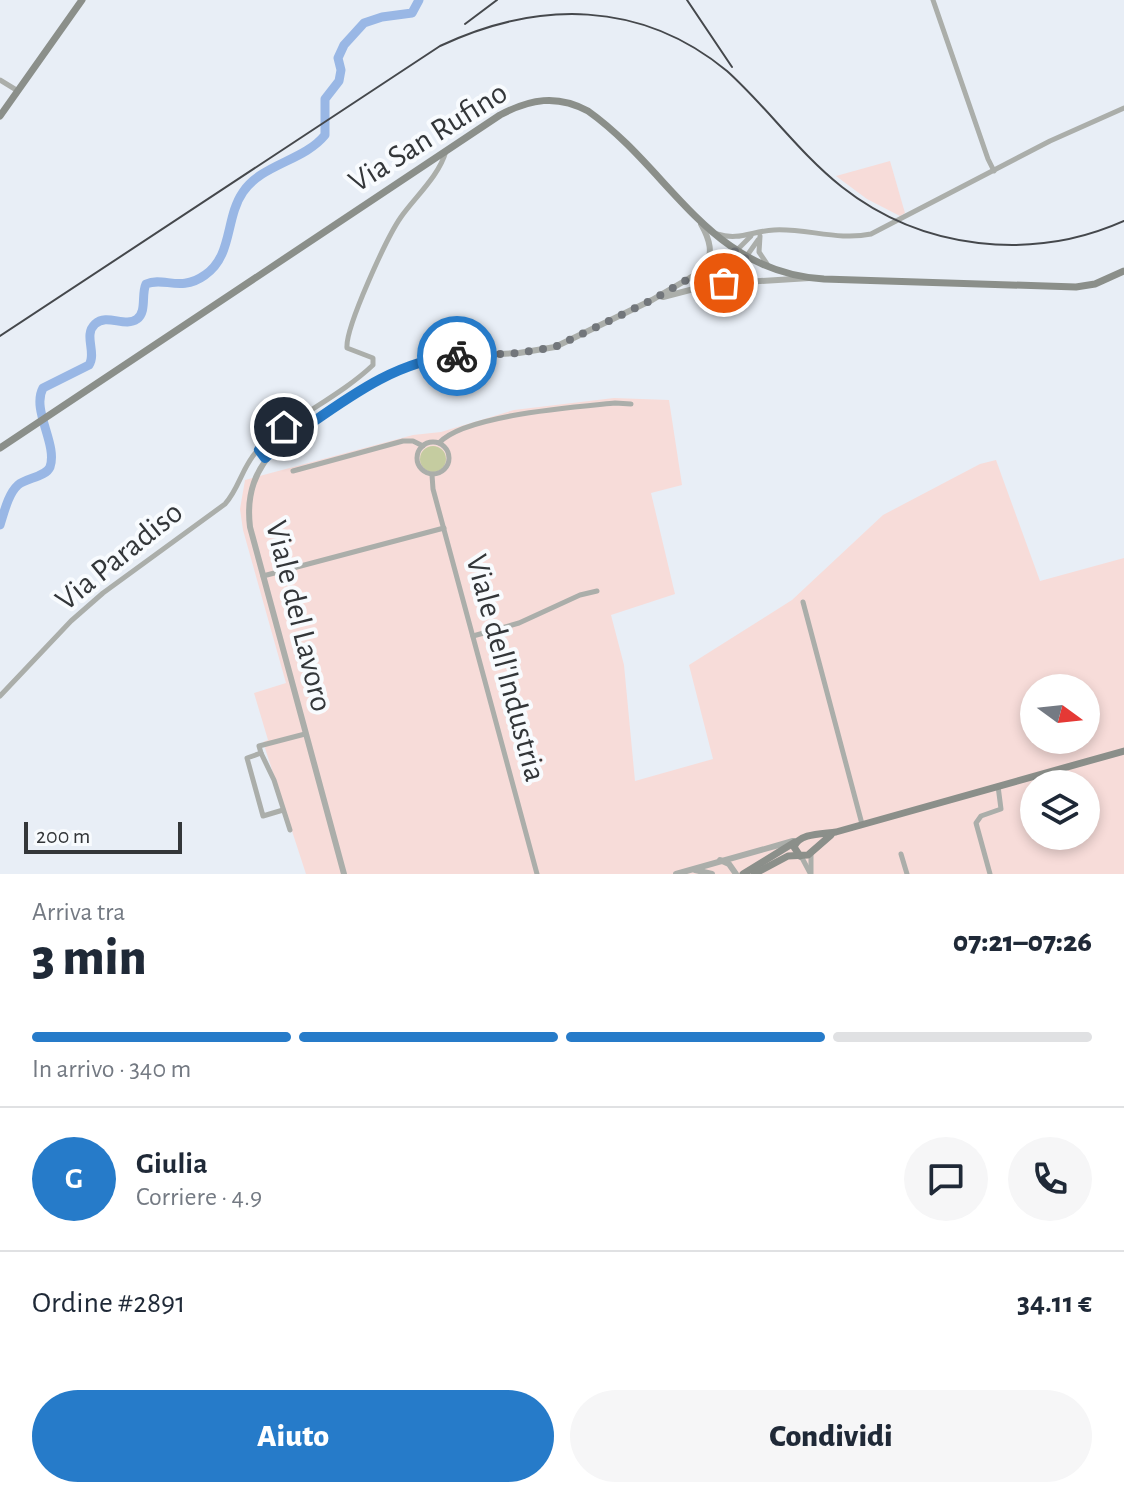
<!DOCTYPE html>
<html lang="it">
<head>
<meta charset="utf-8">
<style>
  :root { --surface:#fff; --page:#f6f6f7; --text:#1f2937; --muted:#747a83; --line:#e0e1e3; --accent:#267bc9 }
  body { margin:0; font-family:"Alegreya Sans",sans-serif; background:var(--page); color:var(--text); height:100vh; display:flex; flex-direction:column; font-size:30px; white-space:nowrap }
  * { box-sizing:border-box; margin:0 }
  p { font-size:26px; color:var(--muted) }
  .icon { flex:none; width:44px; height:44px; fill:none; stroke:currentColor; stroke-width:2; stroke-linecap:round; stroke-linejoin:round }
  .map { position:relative; height:874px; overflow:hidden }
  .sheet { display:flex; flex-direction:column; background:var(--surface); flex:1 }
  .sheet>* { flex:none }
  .needle { width:52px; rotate:105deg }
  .fabs { position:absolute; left:1020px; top:674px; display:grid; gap:16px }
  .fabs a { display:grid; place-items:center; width:80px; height:80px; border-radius:50%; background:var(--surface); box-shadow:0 4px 12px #0003; font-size:40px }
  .scale { position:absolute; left:24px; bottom:20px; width:158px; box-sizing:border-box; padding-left:8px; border:4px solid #333639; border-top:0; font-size:22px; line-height:28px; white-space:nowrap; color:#333639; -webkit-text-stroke:6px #f8fbfe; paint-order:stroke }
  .pin { position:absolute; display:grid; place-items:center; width:68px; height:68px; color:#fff; margin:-34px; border:4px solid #fff; border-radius:50%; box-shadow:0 2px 8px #0007 }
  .courier { position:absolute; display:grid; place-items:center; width:80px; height:80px; margin:-40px; border:6px solid #267bc9; border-radius:50%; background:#fff; color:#222; box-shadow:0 2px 10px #0007 }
  .head em { font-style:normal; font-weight:800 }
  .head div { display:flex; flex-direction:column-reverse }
  .head { display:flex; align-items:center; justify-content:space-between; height:136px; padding:0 32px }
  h1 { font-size:52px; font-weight:800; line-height:60px }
  .bar { display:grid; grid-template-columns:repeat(4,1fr); gap:12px 8px; align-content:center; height:96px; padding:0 32px }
  .bar i { height:10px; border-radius:6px; background:var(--line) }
  .bar .active { background:var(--accent) }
  .bar p { grid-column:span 4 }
  .line { display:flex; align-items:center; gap:20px; padding:0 32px; border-top:2px solid var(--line) }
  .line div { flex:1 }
  .round { display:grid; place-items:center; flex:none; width:84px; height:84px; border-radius:42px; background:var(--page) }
  .primary-button { display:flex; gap:16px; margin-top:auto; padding:16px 32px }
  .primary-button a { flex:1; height:92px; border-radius:48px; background:var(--accent); color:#fff; font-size:32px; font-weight:800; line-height:92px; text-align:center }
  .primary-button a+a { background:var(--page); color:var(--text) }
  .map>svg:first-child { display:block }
</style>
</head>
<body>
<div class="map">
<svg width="1124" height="874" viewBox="0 0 1124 874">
  <rect width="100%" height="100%" fill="#e8eef6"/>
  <g fill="#f7dcd9" fill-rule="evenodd">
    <polygon points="890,161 905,213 900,216 867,199 836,176"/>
    <path d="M614,398L669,400L682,485L651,493L675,594L611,615L624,665L635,781L713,759L689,665L792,600L883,515L980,464L996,460L1040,581L1124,558V874H306L263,742L268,740L254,693L286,683L243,530L240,509L245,480L413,435L441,432L514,410ZM1034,688H1086V740H1034ZM1034,784H1086V836H1034Z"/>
  </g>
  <circle fill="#c5cca0" cx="433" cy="459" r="13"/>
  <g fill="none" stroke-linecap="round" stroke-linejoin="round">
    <path stroke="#99b7e5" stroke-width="9" d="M0,525C4,513 8,494 18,485C26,478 46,477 50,467C58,444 31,410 43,388L89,365C97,353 83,335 95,324C107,313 125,328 137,319C147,312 141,294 146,284C164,276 180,293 205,275C233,256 225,218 243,192C262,164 304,161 325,135V99L339,81L341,70L338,58L344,45L364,23L382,17L412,13L419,0"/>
    <g stroke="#abaeaa" stroke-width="5">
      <polyline points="933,0 988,159 994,171"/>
      <polyline points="0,80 18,91"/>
      <path d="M717,234C739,241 752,231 774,230C805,228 839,241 871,234L1050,141L1124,108"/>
      <polyline points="760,236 759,252 767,264"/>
      <polyline points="736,251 751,236"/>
      <polyline points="746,257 758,240"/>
      <circle cx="433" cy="458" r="16"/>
      <path d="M439,443C464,415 576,407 615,403L631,404"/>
      <polyline points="293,471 403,441 413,441 423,446"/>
      <polyline points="432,475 433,489 537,874"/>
      <polyline points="263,576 444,528"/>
      <polyline points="803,602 862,824"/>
      <polyline points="473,636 519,623 580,595 597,591"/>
      <path d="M0,696L71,621L103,593L225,504C239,489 242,467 257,451C292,417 338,398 373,365V358L347,348C345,328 387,237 401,217C416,196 439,176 446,151"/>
      <polyline points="261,753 274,780 290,830"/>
      <polyline points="283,810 263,816 247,758 261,753 259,746 305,734"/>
      <polyline points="901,854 907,874"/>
      <polyline points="801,856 810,873"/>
      <polyline points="811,874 811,852"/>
      <polyline points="990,874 976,823 981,816 1001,809 998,786"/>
    </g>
    <g stroke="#abaeaa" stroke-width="6">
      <path d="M701,224C710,240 714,253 704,270"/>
      <polyline points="728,281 734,276 746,257"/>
      <polyline points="663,297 713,284 810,278"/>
      <polyline points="720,860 729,864 736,874"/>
      <polyline points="695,870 712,874"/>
      <path d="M344,874L250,527C246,494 255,469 278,446L372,384L407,366L437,357L519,353L555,347L652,300L736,251"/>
      <polyline points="676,874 793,841"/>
    </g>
    <g stroke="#8b8f8a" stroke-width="7">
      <polyline points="0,116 82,0"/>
      <path d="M0,448L500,115C530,99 557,94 588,111C671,170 708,272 824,279L1076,287L1095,284L1124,271"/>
      <path d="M800,856L794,847C799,833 822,834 836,832L1124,751"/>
      <polyline points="743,874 795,842"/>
      <polyline points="754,874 788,856 808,855 831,835"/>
    </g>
    <g stroke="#45484c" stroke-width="2">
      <polyline points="687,0 732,67"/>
      <polyline points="465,24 497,0"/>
      <path d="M0,336L440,46C538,0 641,0 727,71C767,107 799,153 842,187C922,250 1032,262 1124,221"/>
    </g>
  </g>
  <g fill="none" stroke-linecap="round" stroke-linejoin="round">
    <polyline stroke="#72767b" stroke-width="8" stroke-dasharray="0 14.4" points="457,356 519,353 555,347 652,300 736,251 746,257 734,276 724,283"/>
    <path stroke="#267bc9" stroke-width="10" d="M284,427L259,450L265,458L278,446C333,410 389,360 457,356"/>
  </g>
  <g text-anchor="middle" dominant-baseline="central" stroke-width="8" stroke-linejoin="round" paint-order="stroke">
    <g font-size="32" fill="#333639" stroke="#f8fbfe">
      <text transform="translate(428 137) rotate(-32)">Via San Rufino</text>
      <text transform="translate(119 556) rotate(-39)">Via Paradiso</text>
      <text transform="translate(299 616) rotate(76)">Viale del Lavoro</text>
      <text transform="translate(506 668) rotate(75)">Viale dell'Industria</text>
    </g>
  </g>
</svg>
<div class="fabs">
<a><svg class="needle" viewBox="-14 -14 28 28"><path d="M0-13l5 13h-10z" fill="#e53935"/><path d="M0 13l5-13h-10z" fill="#747a83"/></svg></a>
<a><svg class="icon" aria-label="layers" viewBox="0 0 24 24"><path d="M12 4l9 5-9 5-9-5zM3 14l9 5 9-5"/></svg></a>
</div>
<div class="scale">200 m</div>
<div class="pin" style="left:724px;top:283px;background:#ea580c"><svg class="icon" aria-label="bag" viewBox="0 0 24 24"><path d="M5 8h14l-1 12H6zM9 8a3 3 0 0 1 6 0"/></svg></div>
<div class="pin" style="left:284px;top:427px;background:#1f2937"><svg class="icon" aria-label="home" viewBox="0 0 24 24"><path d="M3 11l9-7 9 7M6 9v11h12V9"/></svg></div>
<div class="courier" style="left:457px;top:356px"><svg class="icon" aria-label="bike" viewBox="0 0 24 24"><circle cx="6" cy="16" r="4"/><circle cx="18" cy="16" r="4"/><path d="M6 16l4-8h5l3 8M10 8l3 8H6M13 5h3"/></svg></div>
</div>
<section class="sheet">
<div class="head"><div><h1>3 min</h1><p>Arriva tra</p></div><em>07:21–07:26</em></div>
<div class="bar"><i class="active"></i><i class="active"></i><i class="active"></i><i></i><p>In arrivo · 340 m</p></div>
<div class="line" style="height:144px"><b class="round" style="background:var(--accent);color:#fff">G</b><div><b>Giulia</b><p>Corriere · 4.9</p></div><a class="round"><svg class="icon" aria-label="chat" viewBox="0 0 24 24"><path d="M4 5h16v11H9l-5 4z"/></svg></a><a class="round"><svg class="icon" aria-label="phone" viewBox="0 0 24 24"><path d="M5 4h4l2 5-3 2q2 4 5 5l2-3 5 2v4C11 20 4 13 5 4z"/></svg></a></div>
<div class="line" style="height:104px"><div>Ordine #2891</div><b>34.11 €</b></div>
<div class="primary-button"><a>Aiuto</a><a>Condividi</a></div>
</section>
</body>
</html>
